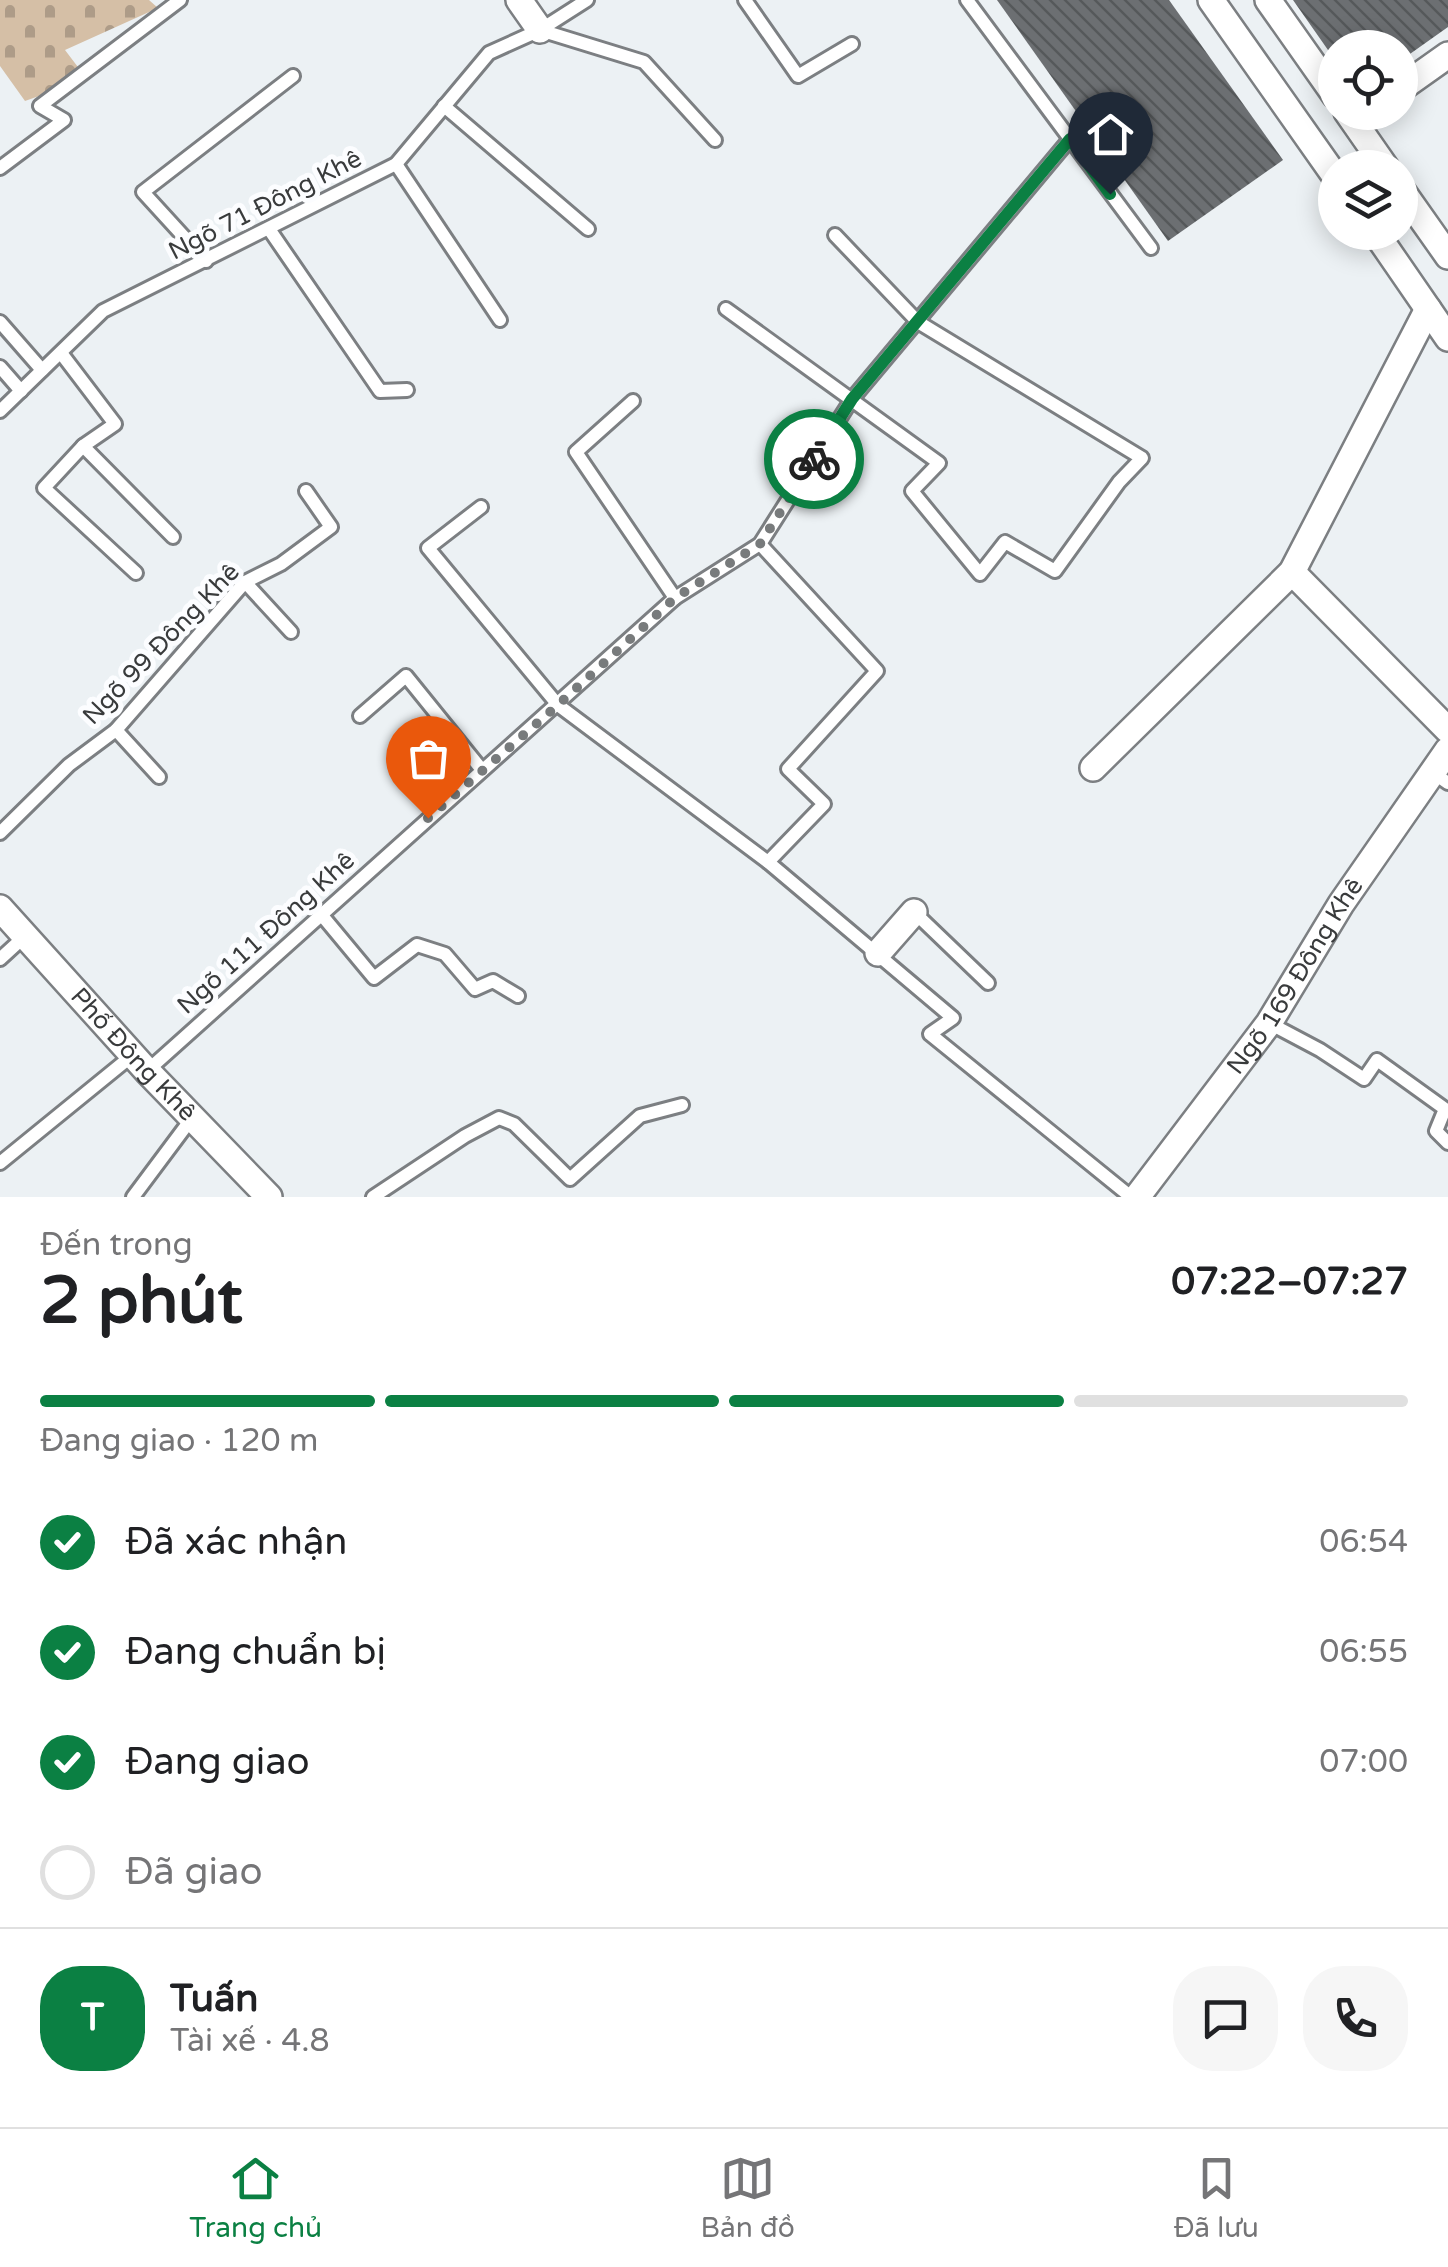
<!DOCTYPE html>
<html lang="vi">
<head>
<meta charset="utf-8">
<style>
  :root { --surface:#fff; --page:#f6f6f6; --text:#202124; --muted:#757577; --line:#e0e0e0; --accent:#0b8043 }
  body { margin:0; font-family:"Varela Round",sans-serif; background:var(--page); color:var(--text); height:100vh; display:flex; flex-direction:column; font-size:38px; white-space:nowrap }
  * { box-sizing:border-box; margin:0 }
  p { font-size:32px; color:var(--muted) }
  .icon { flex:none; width:55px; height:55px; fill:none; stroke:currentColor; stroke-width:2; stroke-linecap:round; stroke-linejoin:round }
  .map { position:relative; height:1197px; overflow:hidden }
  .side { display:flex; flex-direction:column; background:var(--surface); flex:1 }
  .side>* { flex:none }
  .fabs { position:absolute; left:1318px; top:30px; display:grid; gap:20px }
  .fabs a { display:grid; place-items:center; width:100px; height:100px; border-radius:50%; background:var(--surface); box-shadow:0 5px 25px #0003; font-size:50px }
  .pin { position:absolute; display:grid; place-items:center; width:85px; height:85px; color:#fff; margin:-102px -42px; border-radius:50% 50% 50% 0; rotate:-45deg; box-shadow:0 0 10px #0007 }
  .pin .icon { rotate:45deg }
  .courier { position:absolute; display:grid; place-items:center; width:100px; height:100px; margin:-50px; border:8px solid #0b8043; border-radius:50%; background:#fff; color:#222; box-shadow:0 2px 12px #0007 }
  .headline em { font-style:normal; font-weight:800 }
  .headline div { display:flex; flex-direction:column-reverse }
  .headline { display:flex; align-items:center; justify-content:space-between; height:170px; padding:0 40px }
  h1 { font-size:65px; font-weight:800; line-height:75px }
  .bar { display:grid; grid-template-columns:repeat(4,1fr); gap:15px 10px; align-content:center; height:120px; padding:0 40px }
  .bar i { height:12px; border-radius:8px; background:var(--line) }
  .bar .selected { background:var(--accent) }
  .bar p { grid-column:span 4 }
  .line { display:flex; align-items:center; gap:25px; padding:0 40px; border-top:2px solid var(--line) }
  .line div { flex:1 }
  .round { display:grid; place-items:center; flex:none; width:105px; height:105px; border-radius:40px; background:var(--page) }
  ol { padding:0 40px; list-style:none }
  li { display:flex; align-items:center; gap:30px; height:110px }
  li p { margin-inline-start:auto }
  li .icon { padding:10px; border-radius:50%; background:var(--accent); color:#fff; stroke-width:4 }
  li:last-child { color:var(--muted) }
  li i { width:55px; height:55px; border:5px solid var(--line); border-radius:50% }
  .tab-bar { display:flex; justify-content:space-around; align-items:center; height:140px; border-top:2px solid var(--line); background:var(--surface); font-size:28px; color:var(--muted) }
  .tab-bar a { display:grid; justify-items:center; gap:5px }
  .tab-bar .selected { color:var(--accent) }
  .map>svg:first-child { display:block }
</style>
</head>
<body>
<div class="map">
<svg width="1448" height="1197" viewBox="0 0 1448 1197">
  <defs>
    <pattern id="cemetery-stones" width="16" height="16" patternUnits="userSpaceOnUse" patternTransform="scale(2.5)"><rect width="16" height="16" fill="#d5bfa6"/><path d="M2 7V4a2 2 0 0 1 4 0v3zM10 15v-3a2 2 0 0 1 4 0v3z" fill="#ae9c88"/></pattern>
    <pattern id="building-back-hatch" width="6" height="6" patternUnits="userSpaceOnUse" patternTransform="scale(2.5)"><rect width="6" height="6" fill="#6c6f72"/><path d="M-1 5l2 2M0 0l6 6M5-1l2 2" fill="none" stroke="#55585a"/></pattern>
  </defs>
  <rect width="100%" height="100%" fill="#ecf1f4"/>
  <polygon fill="url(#cemetery-stones)" points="0,0 149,0 158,8 65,50 87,79 25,101 0,66"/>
  <g fill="url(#building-back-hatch)">
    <polygon points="997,0 1169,0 1283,160 1168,241"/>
    <polygon points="1293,0 1448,0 1448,27 1400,61 1400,48 1335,48 1335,60"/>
  </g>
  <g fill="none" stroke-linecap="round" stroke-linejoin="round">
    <g stroke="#7c7f82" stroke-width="18">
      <g id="service">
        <polyline points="745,0 798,76 852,44"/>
        <polyline points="967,0 1151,248"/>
        <polyline points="540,30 644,62 715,140"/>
        <polyline points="444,106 588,229"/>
        <polyline points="396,164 500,320"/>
        <polyline points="0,168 64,120 40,106 180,0"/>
        <polyline points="269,229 380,391 407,390"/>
        <polyline points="206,261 143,192 293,76"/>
        <polyline points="726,309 939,463 912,491 980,574 1005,542 1055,571 1119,482 1142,458 918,322 835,235"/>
        <polyline points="0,322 42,370"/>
        <polyline points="61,353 115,424 83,446 173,537"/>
        <polyline points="0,367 21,391"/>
        <polyline points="633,401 576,452 675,598"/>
        <polyline points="0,411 103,311 396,164 489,53 540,30 587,0"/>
        <polyline points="83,446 44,488 136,573"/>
        <polyline points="481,507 428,548 558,705 768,862 953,1018 930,1034 1131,1197"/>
        <polyline points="760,544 877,671 788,769 824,804 768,862"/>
        <polyline points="245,582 291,632"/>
        <polyline points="360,716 406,676 482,770"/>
        <polyline points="116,730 159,777"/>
        <polyline points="1431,771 1448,783"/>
        <polyline points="0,833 69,765 116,730 245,582 281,564 331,527 306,491"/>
        <polyline points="914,912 988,983"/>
        <polyline points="320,913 374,978 417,945 445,954 475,989 493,981 518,996"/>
        <polyline points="0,959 24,937"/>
        <polyline points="1269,1023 1320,1050 1364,1079 1377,1060 1445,1109 1436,1131 1448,1143"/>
        <polyline points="147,1071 675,598 760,544 852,399 1070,139"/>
        <polyline points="0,1163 134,1054"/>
        <polyline points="133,1197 192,1118"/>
        <polyline points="373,1197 465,1136 499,1118 514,1124 570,1179 640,1116 682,1105"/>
      </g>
    </g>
    <g stroke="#7c7f82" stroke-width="30">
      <g id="minor">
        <polyline points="519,0 540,30"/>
        <polyline points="1211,0 1335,176"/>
        <polyline points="1268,0 1335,95"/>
        <polyline points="1400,89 1448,55"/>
        <polyline points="1347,112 1386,168"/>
        <polyline points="1400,188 1448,256"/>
        <polyline points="1375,232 1448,338"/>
        <polyline points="1292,572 1448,730"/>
        <polyline points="1093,768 1292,572 1428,309"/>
        <path id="s1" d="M0,908L147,1071L269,1197"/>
        <polyline points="878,953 914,912"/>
        <path id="s2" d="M1137,1197L1269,1023L1341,904L1448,750"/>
      </g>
    </g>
    <use href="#service" stroke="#fff" stroke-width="12"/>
    <use href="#minor" stroke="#fff" stroke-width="25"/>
  </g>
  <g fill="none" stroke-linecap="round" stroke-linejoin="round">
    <polyline stroke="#787b7c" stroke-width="10" stroke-dasharray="0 18" points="428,818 558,705 675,598 760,544 814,459"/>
    <polyline stroke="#0b8043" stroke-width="12" points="814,459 852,399 1070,139 1110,194"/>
  </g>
  <g text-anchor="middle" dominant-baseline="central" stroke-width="10" stroke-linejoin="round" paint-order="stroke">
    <g font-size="25" fill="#393b3c" stroke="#fcfdff">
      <text transform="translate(265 205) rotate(-27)">Ngõ 71 Đông Khê</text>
      <text transform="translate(161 644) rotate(-46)">Ngõ 99 Đông Khê</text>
      <text transform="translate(266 933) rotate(-42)">Ngõ 111 Đông Khê</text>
      <text stroke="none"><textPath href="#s2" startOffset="272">Ngõ 169 Đông Khê</textPath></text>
      <text stroke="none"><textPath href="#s1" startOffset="198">Phố Đông Khê</textPath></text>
    </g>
  </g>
</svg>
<div class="fabs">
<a><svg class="icon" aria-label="locate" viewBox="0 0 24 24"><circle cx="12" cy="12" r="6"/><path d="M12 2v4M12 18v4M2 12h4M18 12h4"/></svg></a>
<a><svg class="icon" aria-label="layers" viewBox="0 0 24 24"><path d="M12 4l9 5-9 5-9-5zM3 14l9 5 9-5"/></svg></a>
</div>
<div class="pin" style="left:428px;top:818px;background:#ea580c"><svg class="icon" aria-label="bag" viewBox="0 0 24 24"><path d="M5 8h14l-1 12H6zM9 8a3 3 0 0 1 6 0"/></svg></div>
<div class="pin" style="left:1110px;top:194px;background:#1f2937"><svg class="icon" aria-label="home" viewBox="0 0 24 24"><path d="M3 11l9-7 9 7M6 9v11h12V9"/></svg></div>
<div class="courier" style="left:814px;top:459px"><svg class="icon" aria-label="bike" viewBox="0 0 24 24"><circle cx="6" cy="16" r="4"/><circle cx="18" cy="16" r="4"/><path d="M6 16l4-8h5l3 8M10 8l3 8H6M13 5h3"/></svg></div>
</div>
<section class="side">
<div class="headline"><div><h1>2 phút</h1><p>Đến trong</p></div><em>07:22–07:27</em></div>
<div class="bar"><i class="selected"></i><i class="selected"></i><i class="selected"></i><i></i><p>Đang giao · 120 m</p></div>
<ol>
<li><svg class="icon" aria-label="check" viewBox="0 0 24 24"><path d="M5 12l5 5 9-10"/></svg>Đã xác nhận<p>06:54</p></li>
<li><svg class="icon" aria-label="check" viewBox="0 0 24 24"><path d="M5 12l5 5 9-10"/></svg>Đang chuẩn bị<p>06:55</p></li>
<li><svg class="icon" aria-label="check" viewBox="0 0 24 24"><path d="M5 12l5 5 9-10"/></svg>Đang giao<p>07:00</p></li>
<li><i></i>Đã giao</li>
</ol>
<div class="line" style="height:180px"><b class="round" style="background:var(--accent);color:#fff">T</b><div><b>Tuấn</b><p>Tài xế · 4.8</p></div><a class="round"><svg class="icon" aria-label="chat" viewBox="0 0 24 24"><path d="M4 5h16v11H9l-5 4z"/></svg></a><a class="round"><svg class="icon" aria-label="phone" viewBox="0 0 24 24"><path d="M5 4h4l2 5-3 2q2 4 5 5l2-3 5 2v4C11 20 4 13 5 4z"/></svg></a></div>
</section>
<nav class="tab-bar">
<a class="selected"><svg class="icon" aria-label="home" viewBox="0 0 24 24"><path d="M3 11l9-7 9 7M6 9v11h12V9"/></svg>Trang chủ</a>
<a><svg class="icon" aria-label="map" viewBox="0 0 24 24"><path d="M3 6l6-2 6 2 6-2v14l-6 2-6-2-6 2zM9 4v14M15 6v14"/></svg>Bản đồ</a>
<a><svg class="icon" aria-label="saved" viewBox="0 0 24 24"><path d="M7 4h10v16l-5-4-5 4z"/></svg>Đã lưu</a>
</nav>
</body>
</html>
